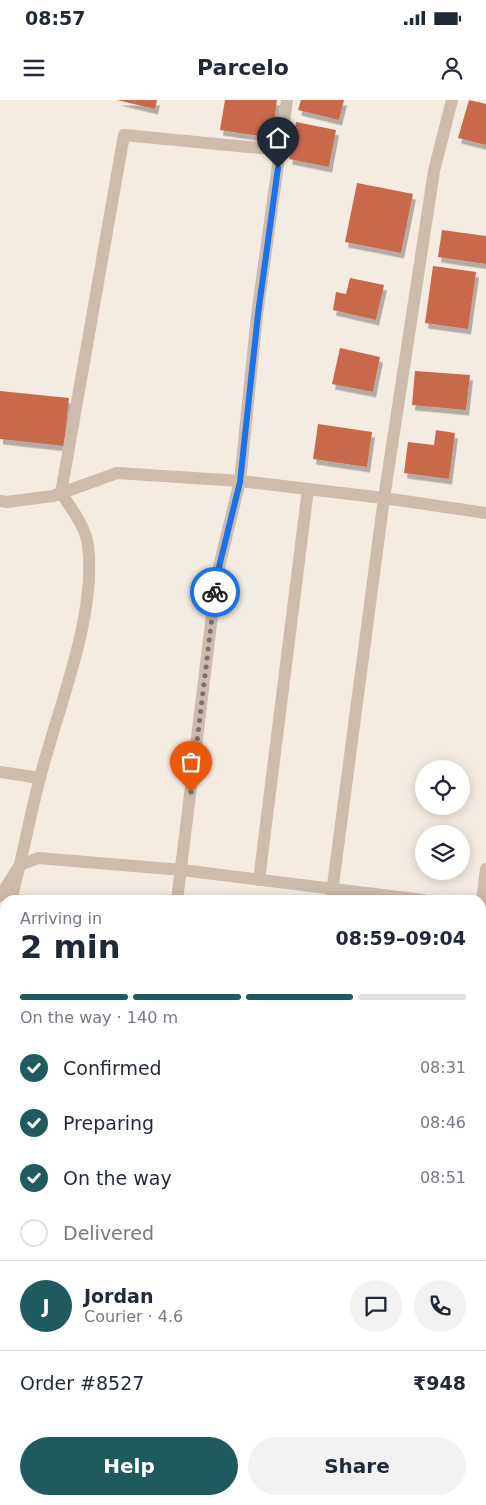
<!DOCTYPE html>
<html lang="en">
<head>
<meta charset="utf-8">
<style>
  :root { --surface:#fff; --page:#f2f2f3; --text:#1f2937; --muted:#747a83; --line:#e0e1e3; --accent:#1f5a5e }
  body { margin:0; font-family:"DejaVu Sans",sans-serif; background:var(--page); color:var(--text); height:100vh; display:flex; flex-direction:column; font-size:19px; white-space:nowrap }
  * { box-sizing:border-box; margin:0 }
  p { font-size:16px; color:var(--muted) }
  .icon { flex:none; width:28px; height:28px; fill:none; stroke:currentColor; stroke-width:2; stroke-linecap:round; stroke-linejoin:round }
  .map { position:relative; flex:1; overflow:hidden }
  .details { position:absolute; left:0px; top:795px; width:486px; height:610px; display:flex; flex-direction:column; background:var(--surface); border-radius:15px 15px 0 0; box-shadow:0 2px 12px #0003 }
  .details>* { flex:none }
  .fabs { position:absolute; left:415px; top:660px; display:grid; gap:10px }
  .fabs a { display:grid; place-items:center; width:55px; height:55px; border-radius:50%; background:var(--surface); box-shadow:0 2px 12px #0003; font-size:25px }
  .pin { position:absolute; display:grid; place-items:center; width:42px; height:42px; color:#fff; margin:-51px -21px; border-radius:50% 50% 50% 0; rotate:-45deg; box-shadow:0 0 5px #0007 }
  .pin .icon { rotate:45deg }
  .courier { position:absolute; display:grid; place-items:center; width:50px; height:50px; margin:-25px; border:4px solid #1a73e8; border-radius:50%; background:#fff; color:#222; box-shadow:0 1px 6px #0007 }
  .overview em { font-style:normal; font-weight:800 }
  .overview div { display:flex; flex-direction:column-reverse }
  .overview { display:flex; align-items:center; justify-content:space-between; height:85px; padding:0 20px }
  h1 { font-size:32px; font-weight:800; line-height:38px }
  .bar { display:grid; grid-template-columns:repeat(4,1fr); gap:8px 5px; align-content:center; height:60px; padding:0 20px }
  .bar i { height:6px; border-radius:4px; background:var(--line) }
  .bar .active { background:var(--accent) }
  .bar p { grid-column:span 4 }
  .line { display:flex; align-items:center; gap:12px; padding:0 20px; border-top:1px solid var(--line) }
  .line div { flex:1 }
  .round { display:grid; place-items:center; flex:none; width:52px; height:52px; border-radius:26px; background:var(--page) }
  ol { padding:0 20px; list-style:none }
  li { display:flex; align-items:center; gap:15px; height:55px }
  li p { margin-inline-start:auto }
  li .icon { padding:5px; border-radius:50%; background:var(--accent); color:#fff; stroke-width:4 }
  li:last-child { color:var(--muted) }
  li i { width:28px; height:28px; border:2px solid var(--line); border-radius:50% }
  .primary-button { display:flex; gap:10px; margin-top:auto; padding:10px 20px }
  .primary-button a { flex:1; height:58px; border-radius:30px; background:var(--accent); color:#fff; font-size:20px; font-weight:800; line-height:58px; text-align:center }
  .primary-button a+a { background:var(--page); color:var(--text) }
  .status { display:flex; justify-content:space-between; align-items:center; height:35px; padding:0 25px; background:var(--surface); direction:ltr }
  .status svg { height:14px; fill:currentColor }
  header { display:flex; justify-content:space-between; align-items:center; height:65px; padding:0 20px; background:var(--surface); font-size:22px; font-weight:800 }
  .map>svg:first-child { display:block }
</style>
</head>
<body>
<div class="status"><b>08:57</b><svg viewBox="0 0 49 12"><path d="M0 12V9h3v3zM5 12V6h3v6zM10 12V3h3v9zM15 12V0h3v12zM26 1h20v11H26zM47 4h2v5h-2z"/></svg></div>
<header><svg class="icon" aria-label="menu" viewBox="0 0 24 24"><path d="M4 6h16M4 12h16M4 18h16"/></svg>Parcelo<svg class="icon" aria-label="person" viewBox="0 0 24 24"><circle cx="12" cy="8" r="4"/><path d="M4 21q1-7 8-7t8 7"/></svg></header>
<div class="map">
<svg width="486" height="1405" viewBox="0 0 486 1405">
  <defs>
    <filter id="shadow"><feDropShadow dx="3" dy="5.5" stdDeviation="0" flood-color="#0004"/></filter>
  </defs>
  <rect width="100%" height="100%" fill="#f4ebe1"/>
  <g fill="#c8694b" filter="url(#shadow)">
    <polygon points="117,0 157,0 155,9"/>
    <polygon points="225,0 277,0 272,38 220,30"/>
    <polygon points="301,0 344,0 339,20 298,10"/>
    <polygon points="469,0 486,4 486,45 458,38"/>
    <polygon points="296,22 336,30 329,67 289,59"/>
    <polygon points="357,83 413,94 401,153 345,142"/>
    <polygon points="442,130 486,136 486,164 438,157"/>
    <polygon points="433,166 476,172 468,229 425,223"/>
    <polygon points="350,178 384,185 376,220 333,210 336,192 346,194"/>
    <polygon points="340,248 380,257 373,292 332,284"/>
    <polygon points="415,271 470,275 466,310 412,305"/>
    <polygon points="0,291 69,298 64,346 0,339"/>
    <polygon points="318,324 372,332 367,367 313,359"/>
    <polygon points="436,330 455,333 449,379 404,373 408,342 434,345"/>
  </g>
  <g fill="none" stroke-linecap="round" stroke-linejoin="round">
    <g stroke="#cdbbac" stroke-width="12">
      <polyline points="0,401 7,402 53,396 117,373 240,381 384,398 486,413"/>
      <polyline points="0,672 40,678"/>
      <polyline points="259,780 308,389"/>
      <polyline points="0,796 20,765 38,758 182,770 423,800"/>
      <path d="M11,800C22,760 29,719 40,678C57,610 97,516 88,446C86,427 71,408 61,393L124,35L280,50"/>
      <polyline points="177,800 217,475 240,381 257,215 287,0"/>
      <polyline points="331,800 384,398 434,71 452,0"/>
      <polyline points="481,810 486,769"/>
      <polyline points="0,843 5,824"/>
      <polyline points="79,1405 79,1400"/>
      <polyline points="399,1405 399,1400"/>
    </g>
    <g stroke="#a18a7d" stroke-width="12">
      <polyline points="0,1153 5,1156"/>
      <polyline points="481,1217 486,1217"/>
      <polyline points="251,1405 252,1400"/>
    </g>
  </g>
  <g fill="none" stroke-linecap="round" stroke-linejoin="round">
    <polyline stroke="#7c716b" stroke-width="5" stroke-dasharray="0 9" points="191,692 215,492"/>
    <polyline stroke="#1a73e8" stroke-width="6" points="215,492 217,475 240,382 258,214 278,68"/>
  </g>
</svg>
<div class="fabs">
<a><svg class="icon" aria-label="locate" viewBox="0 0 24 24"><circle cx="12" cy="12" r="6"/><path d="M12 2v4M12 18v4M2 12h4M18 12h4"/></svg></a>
<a><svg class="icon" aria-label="layers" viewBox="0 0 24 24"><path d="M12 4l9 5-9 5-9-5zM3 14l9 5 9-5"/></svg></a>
</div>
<div class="pin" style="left:191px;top:692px;background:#ea580c"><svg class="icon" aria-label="bag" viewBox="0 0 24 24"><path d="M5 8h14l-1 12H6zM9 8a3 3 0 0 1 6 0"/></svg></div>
<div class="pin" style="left:278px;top:68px;background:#1f2937"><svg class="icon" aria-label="home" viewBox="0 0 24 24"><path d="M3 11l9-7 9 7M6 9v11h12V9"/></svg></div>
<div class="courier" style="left:215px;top:492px"><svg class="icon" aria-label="bike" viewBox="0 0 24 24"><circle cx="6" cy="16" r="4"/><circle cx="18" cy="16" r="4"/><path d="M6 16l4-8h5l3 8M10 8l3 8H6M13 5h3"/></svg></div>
<section class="details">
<div class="overview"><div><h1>2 min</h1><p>Arriving in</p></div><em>08:59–09:04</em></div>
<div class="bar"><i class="active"></i><i class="active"></i><i class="active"></i><i></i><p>On the way · 140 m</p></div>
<ol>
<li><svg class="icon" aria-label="check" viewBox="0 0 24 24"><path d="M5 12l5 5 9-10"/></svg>Confirmed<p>08:31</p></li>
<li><svg class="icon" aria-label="check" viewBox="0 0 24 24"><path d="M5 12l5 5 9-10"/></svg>Preparing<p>08:46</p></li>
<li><svg class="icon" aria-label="check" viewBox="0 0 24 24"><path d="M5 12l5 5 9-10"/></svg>On the way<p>08:51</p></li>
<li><i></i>Delivered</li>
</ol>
<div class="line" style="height:90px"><b class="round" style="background:var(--accent);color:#fff">J</b><div><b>Jordan</b><p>Courier · 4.6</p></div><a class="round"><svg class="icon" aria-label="chat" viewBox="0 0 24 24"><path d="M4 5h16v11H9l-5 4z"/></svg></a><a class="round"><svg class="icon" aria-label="phone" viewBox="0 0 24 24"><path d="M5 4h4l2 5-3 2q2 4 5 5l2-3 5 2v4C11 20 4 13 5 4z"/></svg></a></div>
<div class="line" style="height:65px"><div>Order #8527</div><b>₹948</b></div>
<div class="primary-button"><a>Help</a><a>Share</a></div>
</section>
</div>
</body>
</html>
